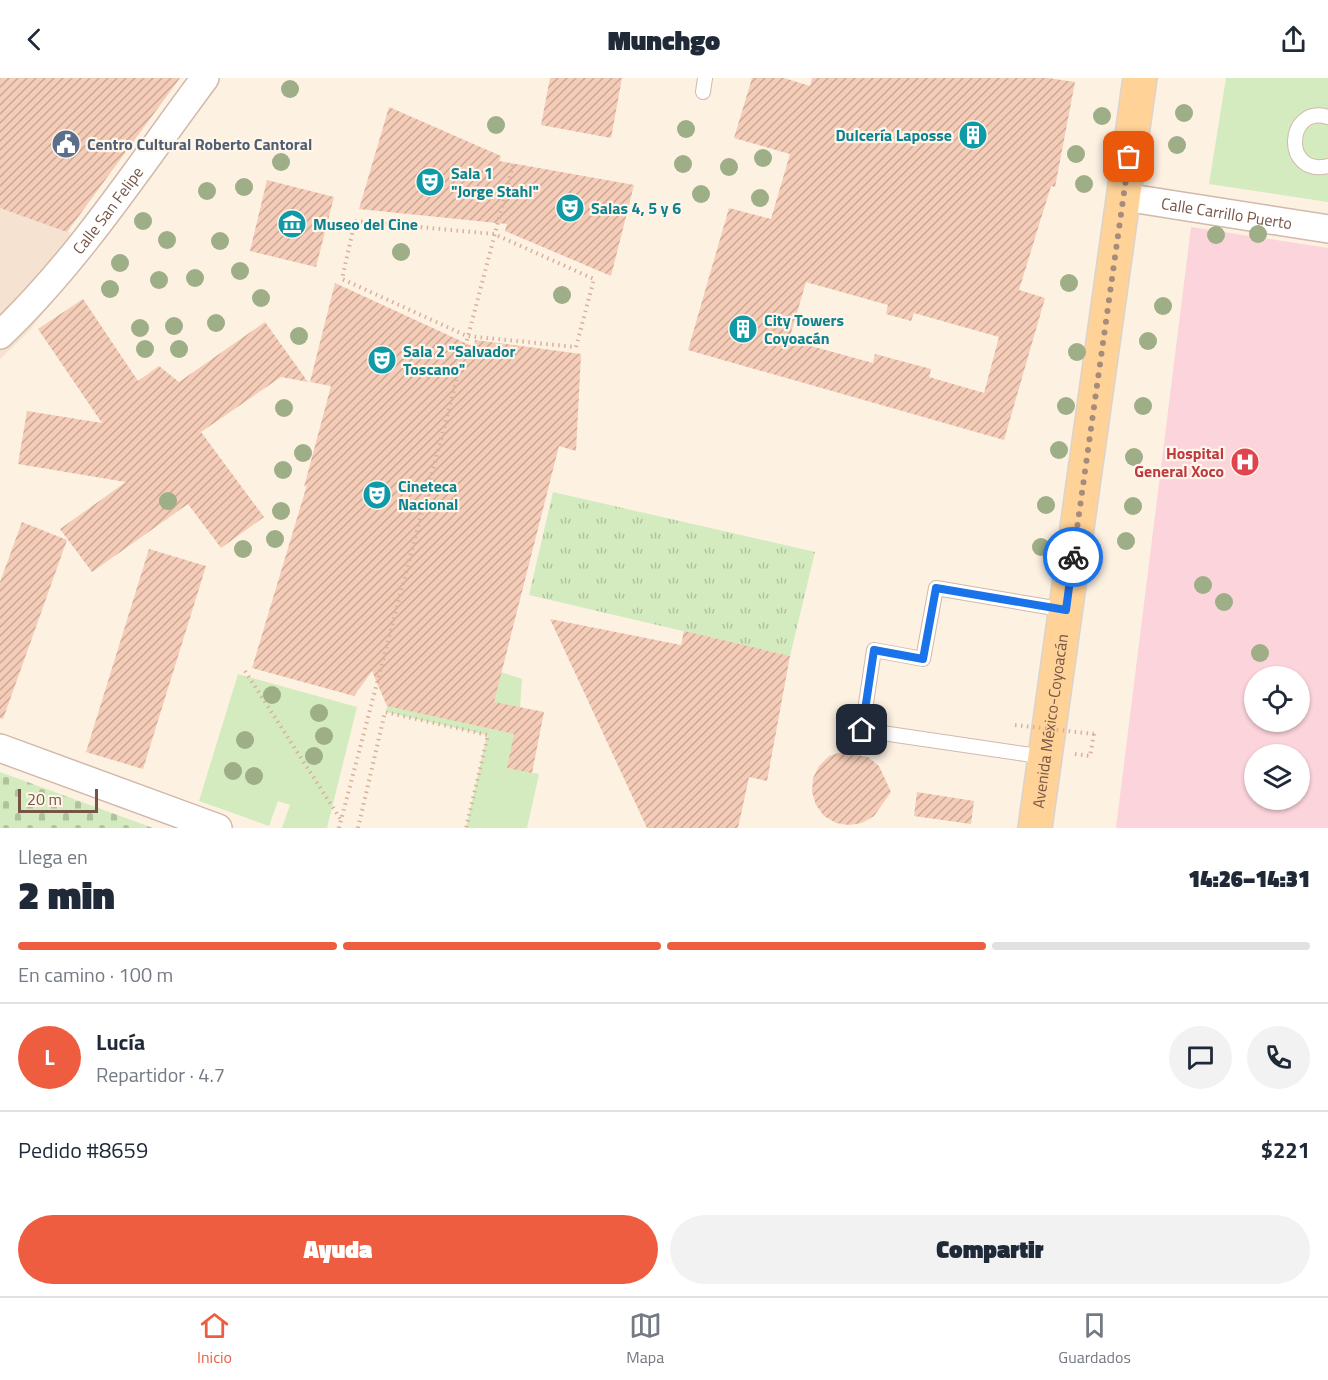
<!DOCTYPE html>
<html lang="es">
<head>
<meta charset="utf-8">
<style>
  :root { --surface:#fff; --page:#f2f2f3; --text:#1f2937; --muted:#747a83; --line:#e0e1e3; --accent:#ee5d40 }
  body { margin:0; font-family:"Titillium Web",sans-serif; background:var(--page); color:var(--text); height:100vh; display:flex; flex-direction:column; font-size:22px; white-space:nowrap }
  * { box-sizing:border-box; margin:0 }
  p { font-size:20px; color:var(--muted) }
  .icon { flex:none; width:33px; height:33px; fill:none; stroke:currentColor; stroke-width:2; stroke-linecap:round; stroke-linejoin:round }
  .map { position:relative; height:750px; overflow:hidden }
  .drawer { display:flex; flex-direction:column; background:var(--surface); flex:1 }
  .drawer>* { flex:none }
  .fabs { position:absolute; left:1244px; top:588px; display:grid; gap:12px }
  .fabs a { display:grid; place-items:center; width:66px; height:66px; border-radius:50%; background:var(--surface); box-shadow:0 2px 4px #0004; font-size:30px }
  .scale { position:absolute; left:18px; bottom:15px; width:80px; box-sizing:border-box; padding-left:6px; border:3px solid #765547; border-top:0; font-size:16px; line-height:21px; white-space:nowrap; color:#765547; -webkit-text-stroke:4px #fff5e9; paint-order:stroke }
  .pin { position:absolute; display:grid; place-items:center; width:51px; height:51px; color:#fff; margin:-26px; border-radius:12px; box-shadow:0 3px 9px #0006 }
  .courier { position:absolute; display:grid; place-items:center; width:60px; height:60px; margin:-30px; border:4px solid #1a73e8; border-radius:50%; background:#fff; color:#222; box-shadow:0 2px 8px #0007 }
  .head em { font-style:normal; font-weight:800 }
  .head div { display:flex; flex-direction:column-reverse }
  .head { display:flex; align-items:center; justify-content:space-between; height:102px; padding:0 18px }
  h1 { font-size:39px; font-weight:800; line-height:45px }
  .bar { display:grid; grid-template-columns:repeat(4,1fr); gap:9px 6px; align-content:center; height:72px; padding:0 18px }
  .bar i { height:8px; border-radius:4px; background:var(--line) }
  .bar .selected { background:var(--accent) }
  .bar p { grid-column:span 4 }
  .line { display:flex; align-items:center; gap:15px; padding:0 18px; border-top:2px solid var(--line) }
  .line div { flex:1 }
  .round { display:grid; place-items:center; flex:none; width:63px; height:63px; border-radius:32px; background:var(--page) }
  .cta { display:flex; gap:12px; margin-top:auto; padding:12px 18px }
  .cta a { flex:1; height:69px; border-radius:36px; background:var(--accent); color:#fff; font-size:24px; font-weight:800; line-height:69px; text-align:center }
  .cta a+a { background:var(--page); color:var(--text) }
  header { display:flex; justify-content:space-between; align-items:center; height:78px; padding:0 18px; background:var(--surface); font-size:27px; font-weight:800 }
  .dock { display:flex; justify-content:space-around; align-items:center; height:84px; border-top:2px solid var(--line); background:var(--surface); font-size:16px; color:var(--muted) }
  .dock a { display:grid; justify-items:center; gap:3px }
  .dock .selected { color:var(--accent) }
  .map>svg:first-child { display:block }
</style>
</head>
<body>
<header><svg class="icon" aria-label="back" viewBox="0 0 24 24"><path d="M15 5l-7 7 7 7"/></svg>Munchgo<svg class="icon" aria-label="share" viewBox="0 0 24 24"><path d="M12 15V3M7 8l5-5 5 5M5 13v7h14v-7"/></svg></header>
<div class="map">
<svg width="1328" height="750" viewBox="0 0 1328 750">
  <defs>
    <pattern id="grass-tufts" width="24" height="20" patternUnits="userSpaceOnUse" patternTransform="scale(1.5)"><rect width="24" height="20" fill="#d4ebbf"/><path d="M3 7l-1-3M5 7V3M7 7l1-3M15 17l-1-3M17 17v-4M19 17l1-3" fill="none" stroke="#b1c19d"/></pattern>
    <pattern id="cemetery-stones" width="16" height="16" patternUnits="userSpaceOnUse" patternTransform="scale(1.5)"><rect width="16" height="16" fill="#d4ebbf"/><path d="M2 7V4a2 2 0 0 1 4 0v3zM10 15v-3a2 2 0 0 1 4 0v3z" fill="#b1c19d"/></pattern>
    <pattern id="building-hatch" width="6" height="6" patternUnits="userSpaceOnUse" patternTransform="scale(1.5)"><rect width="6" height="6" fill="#f4ccb8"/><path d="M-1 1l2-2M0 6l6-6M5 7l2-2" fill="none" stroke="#caa897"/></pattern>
  </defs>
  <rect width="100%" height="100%" fill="#fdf1e2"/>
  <polygon fill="#f5e2d0" points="0,130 100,165 28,254 0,281"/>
  <path fill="#fcd4db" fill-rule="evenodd" d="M1191,149L1328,170V750H1116ZM1254,598H1299V644H1254ZM1254,676H1299V722H1254Z"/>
  <polygon fill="url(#grass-tufts)" points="553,414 815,474 790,578 529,517"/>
  <polygon fill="url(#cemetery-stones)" points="0,694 153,750 0,750"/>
  <g fill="#d4ebbf">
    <polygon points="1226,0 1328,0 1328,124 1209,106"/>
    <polygon points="501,594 522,601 520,630 508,690 539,696 527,750 466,750 487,657 386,634 388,626 487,650"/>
    <polygon points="238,596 357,629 327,750 282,750 290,727 278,723 269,748 199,723"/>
  </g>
  <g fill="url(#building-hatch)" fill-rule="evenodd">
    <polygon points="0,0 180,0 67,154 0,130"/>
    <polygon points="550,0 622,0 611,60 541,47"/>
    <path d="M752,0H784L810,8L812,0H1048L1075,4L1055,109L1051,108L1019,212L1045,220L1004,362L688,272L729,130L771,141L790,76L734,60ZM806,204L888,227L886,236L911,243L914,235L999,259L984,315L929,299L931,291L875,276L873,285L789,262Z"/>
    <polygon points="389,29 501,78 499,83 634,107 611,198 505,153 507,146 359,131"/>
    <polygon points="267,102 334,119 316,189 250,173"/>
    <polygon points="335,205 474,269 475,262 581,276 576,373 559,368 494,624 544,634 532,695 507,690 514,656 387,628 372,593 354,618 252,590 307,407 304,409 331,308 310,304"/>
    <polygon points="83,221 138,303 159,288 179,304 265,244 308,304 281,299 201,354 264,439 221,470 188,426 92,494 60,451 126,404 18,386 27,333 102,345 38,251"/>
    <polygon points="22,444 67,462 3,641 0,640 0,504"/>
    <polygon points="149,471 206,488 143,691 86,674"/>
    <polygon points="550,541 681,567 684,553 790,578 767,703 749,699 738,750 647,750"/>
    <polygon points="842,674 868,679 879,688 891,714 874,738 862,745 849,747 836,745 824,738 816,727 812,714 813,700 819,688 829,678"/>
    <polygon points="917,714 974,723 971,746 914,738"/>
  </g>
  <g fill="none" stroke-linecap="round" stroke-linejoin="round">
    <g stroke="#d1b9ab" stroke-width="16">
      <g id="lane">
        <polyline points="703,14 705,0"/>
        <path d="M1328,39C1286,26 1282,99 1328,88"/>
        <polyline points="1045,679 862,652 874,572 923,581 936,510 1066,532"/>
      </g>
    </g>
    <g stroke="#d1b9ab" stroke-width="30">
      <g id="street">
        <path id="s1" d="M1124,119L1328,151"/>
        <path id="s2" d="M0,257C79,182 140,87 205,0"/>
        <polyline points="0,670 218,750"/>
      </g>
    </g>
    <g stroke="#dbd3cf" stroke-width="36">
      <g id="primary">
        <path id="s3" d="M1035,750L1140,0"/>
      </g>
    </g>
    <g stroke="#d9b09b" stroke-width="4" stroke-dasharray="1.5 4.5" stroke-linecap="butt">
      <polygon points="355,143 494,156 594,201 576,269 467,258 342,201"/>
      <polyline points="245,593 341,742"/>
      <polyline points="1075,676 1090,678 1094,656"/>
      <polyline points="339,750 514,83"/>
      <polyline points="358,750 385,634 488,657 466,750"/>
    </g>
    <use href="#lane" stroke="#fff" stroke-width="14"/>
    <use href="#street" stroke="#fff" stroke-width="27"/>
    <use href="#primary" stroke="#ffd297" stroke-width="33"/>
    <polyline stroke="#d9b09b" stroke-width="4" stroke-dasharray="1.5 4.5" stroke-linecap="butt" points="1015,647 1094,656"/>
  </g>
  <g fill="#9eae87">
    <circle cx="290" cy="11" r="9"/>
    <circle cx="1184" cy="35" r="9"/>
    <circle cx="1102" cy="38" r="9"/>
    <circle cx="496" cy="47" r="9"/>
    <circle cx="686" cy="51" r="9"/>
    <circle cx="1177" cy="67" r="9"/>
    <circle cx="1076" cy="76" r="9"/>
    <circle cx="763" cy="80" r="9"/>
    <circle cx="281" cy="84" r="9"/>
    <circle cx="683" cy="86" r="9"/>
    <circle cx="729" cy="89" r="9"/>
    <circle cx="1084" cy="106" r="9"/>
    <circle cx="244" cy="109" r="9"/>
    <circle cx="207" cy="113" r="9"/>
    <circle cx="701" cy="116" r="9"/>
    <circle cx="760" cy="120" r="9"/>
    <circle cx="143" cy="143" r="9"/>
    <circle cx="1258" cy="156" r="9"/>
    <circle cx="1216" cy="157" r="9"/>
    <circle cx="167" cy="162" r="9"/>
    <circle cx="220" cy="163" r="9"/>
    <circle cx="401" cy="174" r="9"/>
    <circle cx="120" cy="185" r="9"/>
    <circle cx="240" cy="193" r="9"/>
    <circle cx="195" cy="200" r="9"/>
    <circle cx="159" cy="202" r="9"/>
    <circle cx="1069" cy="205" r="9"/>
    <circle cx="110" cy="211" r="9"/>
    <circle cx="562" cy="217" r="9"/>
    <circle cx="261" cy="220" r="9"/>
    <circle cx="1163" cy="228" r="9"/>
    <circle cx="216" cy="245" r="9"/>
    <circle cx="174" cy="248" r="9"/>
    <circle cx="140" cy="250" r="9"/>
    <circle cx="299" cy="258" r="9"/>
    <circle cx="1148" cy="263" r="9"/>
    <circle cx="145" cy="271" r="9"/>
    <circle cx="179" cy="271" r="9"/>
    <circle cx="1077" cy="274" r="9"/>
    <circle cx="1066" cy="328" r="9"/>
    <circle cx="1143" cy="328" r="9"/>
    <circle cx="284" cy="330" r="9"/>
    <circle cx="1059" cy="372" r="9"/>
    <circle cx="303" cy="375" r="9"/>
    <circle cx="1134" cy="379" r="9"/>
    <circle cx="283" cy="392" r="9"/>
    <circle cx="168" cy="423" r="9"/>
    <circle cx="1046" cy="427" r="9"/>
    <circle cx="1133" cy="428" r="9"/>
    <circle cx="281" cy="433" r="9"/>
    <circle cx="275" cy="461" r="9"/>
    <circle cx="1126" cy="463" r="9"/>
    <circle cx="1041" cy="469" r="9"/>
    <circle cx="243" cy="471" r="9"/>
    <circle cx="1203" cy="507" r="9"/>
    <circle cx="1224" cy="524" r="9"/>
    <circle cx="1260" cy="575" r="9"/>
    <circle cx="272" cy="617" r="9"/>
    <circle cx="319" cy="635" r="9"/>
    <circle cx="324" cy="658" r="9"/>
    <circle cx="245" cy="662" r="9"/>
    <circle cx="314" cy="678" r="9"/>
    <circle cx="233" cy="693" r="9"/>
    <circle cx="254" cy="698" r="9"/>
  </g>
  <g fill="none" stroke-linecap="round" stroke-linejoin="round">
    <polyline stroke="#a58c7d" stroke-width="6" stroke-dasharray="0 10.8" points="1073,479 1129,79"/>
    <polyline stroke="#1a73e8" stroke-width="8" points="862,652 874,572 923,581 936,510 1066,532 1073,479"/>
  </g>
  <defs>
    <g id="building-disc" transform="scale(1.5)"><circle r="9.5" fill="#0f9aa8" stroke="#fff5e9"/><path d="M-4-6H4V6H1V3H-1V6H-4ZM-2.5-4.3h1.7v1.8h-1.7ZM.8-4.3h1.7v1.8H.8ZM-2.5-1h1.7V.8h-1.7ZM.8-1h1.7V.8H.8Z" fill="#fff"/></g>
    <g id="civic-disc" transform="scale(1.5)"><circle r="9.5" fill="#5c6f8a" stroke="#fff5e9"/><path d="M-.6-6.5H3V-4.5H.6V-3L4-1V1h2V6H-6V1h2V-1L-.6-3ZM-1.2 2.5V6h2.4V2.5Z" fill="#fff"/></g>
    <g id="theatre-disc" transform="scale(1.5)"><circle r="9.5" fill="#0f9aa8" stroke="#fff5e9"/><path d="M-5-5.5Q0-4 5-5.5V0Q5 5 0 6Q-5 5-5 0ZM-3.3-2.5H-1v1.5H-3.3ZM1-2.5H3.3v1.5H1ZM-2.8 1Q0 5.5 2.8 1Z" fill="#fff"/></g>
    <g id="museum-disc" transform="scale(1.5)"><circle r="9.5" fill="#0f9aa8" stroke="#fff5e9"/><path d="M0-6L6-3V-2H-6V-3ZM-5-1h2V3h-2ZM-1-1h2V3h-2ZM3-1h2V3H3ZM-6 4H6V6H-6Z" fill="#fff"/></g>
    <g id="hospital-disc" transform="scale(1.5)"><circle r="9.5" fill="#e0444e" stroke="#fff5e9"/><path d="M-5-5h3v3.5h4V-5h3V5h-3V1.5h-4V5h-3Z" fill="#fff"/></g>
  </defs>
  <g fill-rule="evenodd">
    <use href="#building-disc" x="973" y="57"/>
    <use href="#civic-disc" x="66" y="66"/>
    <use href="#theatre-disc" x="430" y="104"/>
    <use href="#theatre-disc" x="570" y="130"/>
    <use href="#museum-disc" x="292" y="146"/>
    <use href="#building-disc" x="743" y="251"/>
    <use href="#theatre-disc" x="382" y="282"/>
    <use href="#hospital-disc" x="1245" y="384"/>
    <use href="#theatre-disc" x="377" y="417"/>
  </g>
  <g text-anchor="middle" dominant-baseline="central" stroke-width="4.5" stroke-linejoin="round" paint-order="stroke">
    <g font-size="16" font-weight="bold" fill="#0d838f" stroke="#fff5e9" text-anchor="start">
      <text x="952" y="57" text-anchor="end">Dulcería Laposse</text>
      <text x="451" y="95">Sala 1<tspan x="451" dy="18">"Jorge Stahl"</tspan></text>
      <text x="591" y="130">Salas 4, 5 y 6</text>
      <text x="313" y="146">Museo del Cine</text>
      <text x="764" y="242">City Towers<tspan x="764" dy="18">Coyoacán</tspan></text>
      <text x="403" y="273">Sala 2 "Salvador<tspan x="403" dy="18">Toscano"</tspan></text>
      <text x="398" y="408">Cineteca<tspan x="398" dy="18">Nacional</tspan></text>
    </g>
    <g font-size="16" font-weight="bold" fill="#4e5e75" stroke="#fff5e9" text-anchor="start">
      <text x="87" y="66">Centro Cultural Roberto Cantoral</text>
    </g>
    <g font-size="16" fill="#765547" stroke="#fff5e9">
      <text stroke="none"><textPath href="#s2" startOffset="165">Calle San Felipe</textPath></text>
      <text stroke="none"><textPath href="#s1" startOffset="104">Calle Carrillo Puerto</textPath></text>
      <text stroke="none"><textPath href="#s3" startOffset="108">Avenida México-Coyoacán</textPath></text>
    </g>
    <g font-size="16" font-weight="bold" fill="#be3a42" stroke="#fff5e9" text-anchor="end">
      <text x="1224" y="375">Hospital<tspan x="1224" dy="18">General Xoco</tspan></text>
    </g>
  </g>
</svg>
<div class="fabs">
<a><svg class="icon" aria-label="locate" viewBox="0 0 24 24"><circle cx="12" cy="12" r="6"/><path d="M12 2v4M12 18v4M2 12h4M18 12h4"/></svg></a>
<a><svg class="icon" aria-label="layers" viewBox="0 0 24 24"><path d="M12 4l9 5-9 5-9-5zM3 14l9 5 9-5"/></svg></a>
</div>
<div class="scale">20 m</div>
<div class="pin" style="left:1129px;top:79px;background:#ea580c"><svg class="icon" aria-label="bag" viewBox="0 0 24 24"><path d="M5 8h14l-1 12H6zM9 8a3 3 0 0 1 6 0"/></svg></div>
<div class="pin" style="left:862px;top:652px;background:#1f2937"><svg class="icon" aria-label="home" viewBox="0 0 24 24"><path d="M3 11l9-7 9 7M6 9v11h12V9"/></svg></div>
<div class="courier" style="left:1073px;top:479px"><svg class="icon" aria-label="bike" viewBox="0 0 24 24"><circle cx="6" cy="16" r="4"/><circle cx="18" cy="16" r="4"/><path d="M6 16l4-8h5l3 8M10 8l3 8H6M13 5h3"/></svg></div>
</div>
<section class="drawer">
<div class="head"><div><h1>2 min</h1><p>Llega en</p></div><em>14:26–14:31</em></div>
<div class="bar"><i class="selected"></i><i class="selected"></i><i class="selected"></i><i></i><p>En camino · 100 m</p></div>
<div class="line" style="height:108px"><b class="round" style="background:var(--accent);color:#fff">L</b><div><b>Lucía</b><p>Repartidor · 4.7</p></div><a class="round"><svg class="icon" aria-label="chat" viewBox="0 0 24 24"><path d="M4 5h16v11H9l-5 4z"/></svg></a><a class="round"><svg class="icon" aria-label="phone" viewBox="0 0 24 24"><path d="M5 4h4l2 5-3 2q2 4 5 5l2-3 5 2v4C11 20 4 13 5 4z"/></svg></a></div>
<div class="line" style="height:78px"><div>Pedido #8659</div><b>$221</b></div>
<div class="cta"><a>Ayuda</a><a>Compartir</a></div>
</section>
<nav class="dock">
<a class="selected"><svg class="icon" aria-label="home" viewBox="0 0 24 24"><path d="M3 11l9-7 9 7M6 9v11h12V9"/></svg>Inicio</a>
<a><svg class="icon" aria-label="map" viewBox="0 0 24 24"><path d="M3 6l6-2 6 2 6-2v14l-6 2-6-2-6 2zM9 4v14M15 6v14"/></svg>Mapa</a>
<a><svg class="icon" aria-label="saved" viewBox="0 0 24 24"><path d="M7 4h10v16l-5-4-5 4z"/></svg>Guardados</a>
</nav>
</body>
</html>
